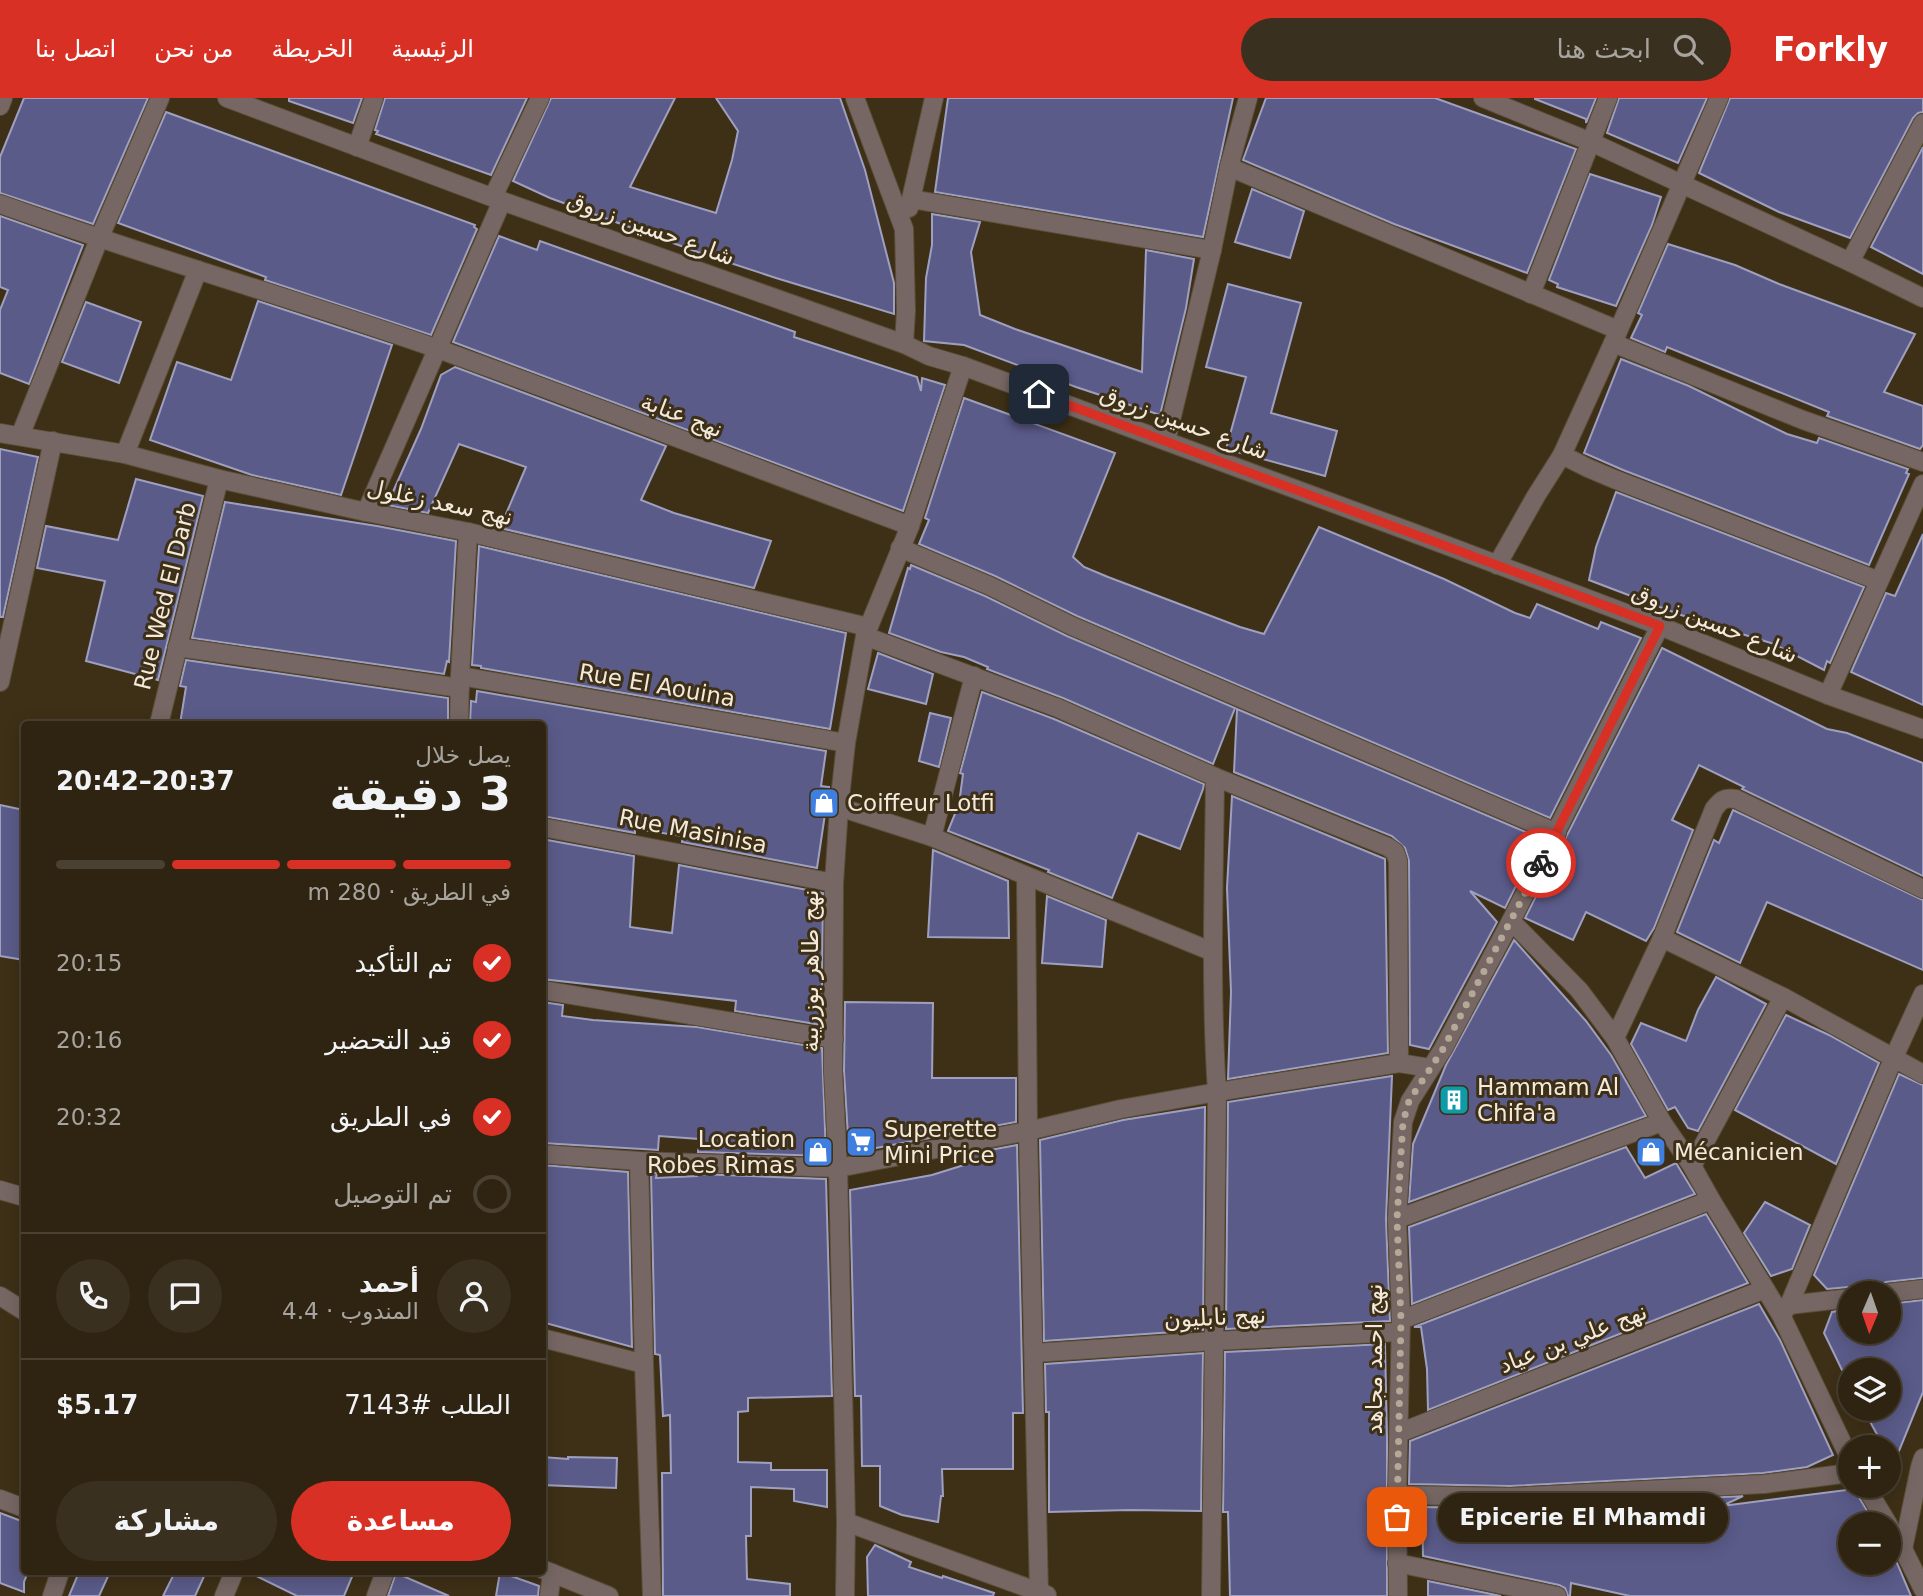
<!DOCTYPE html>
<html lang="ar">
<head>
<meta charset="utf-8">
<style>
  :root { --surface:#2e2411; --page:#3a301f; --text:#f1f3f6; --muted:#a7a49f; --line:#494131; --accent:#d93025 }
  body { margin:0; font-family:"DejaVu Sans","Noto Naskh Arabic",sans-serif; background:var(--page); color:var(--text); direction:rtl; height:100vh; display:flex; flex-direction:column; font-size:26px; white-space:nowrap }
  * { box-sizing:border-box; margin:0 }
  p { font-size:23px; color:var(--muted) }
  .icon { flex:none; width:38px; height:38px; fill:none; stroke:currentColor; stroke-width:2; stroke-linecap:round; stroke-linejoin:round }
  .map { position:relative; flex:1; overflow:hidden; direction:ltr }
  .side { position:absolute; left:21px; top:623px; width:525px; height:854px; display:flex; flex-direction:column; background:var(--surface); border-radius:7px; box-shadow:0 4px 18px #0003,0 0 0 2px var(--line); direction:rtl }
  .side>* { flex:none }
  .needle { width:46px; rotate:182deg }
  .buttons { position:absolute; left:1838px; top:1183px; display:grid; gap:14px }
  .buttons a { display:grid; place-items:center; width:63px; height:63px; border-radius:50%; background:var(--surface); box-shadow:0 4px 18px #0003,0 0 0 2px var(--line); font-size:35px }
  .pin { position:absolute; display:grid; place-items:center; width:60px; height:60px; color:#fff; margin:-30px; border-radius:14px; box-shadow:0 4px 10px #0006 }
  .courier { position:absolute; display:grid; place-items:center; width:70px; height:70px; margin:-35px; border:5px solid #d93025; border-radius:50%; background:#fff; color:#222; box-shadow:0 2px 9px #0007 }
  .bubble { position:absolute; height:49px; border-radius:24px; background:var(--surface); box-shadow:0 4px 18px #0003,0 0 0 2px var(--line); font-size:23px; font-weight:700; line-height:49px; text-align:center; direction:rtl }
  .headline em { font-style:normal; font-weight:700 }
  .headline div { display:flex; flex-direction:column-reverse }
  .headline { display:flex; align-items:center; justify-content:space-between; height:119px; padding:0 35px }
  h1 { font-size:46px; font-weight:700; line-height:52px }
  .bar { display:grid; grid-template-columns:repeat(4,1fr); gap:10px 7px; align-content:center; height:84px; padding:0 35px }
  .bar i { height:9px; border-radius:5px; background:var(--line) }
  .bar .active { background:var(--accent) }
  .bar p { grid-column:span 4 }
  .line { display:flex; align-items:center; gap:18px; padding:0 35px; border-top:2px solid var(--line) }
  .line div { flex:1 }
  .round { display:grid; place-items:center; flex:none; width:74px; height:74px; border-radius:37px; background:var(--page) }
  ol { padding:0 35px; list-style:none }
  li { display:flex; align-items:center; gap:21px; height:77px }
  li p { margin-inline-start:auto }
  li .icon { padding:7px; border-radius:50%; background:var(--accent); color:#fff; stroke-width:4 }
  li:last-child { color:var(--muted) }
  li i { width:38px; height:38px; border:4px solid var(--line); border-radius:50% }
  .action { display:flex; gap:14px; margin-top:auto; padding:14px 35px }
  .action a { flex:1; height:80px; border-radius:42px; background:var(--accent); color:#fff; font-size:28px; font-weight:700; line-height:80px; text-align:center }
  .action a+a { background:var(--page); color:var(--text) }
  header { display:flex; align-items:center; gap:42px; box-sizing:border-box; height:98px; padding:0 35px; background:var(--accent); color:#fff }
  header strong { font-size:33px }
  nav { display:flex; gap:38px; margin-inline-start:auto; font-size:24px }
  .search { width:490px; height:63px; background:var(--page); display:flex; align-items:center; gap:18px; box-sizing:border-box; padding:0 24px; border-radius:38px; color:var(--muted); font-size:26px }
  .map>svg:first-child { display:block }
</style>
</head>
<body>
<header>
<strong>Forkly</strong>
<div class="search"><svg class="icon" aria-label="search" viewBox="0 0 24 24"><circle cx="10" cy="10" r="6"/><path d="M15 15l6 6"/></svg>ابحث هنا</div>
<nav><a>الرئيسية</a><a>الخريطة</a><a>من نحن</a><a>اتصل بنا</a></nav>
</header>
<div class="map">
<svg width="1923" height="1498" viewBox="0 0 1923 1498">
  <rect width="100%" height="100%" fill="#3e3017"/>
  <g fill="#5b5b8a" stroke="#9fa0bf" stroke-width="2">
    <polygon points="24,0 148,0 93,126 0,95 0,59"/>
    <polygon points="289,0 362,0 353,25 289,3"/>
    <polygon points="385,0 527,0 491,77 376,36 378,33 375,32"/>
    <polygon points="551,0 675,0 630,89 716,115 732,62 738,33 716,0 840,0 865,72 894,185 894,216 776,180 703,156 550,100 513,83"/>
    <polygon points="948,0 1233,0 1203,139 935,94"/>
    <polygon points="1266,0 1435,0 1576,51 1527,175 1394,126 1243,62"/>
    <polygon points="1535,0 1596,0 1586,25 1586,21 1535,1"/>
    <polygon points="1619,0 1707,0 1678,65 1607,35"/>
    <polygon points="1730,0 1923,0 1923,14 1918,15 1913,20 1850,140 1779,114 1699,75"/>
    <polygon points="166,14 475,127 474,129 477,131 431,237 265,182 266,179 118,125"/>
    <polygon points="1923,49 1923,176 1871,149"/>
    <polygon points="1590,76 1661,99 1652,127 1616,208 1557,189 1558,186 1549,182"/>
    <polygon points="1252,91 1304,113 1290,160 1235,144"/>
    <polygon points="932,116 980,124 971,154 980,217 1015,231 1142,274 1146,152 1194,161 1186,210 1160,317 1076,289 964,247 924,243 926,180 932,147"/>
    <polygon points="0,118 83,147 29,286 0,275 0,212 8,192 0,189"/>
    <polygon points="499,138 537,152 540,143 795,234 794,239 917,279 921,293 922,280 945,287 903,413 453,244"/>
    <polygon points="1668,146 1735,167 1779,186 1915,236 1884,294 1923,308 1923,347 1920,351 1827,318 1829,314 1667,249 1665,254 1631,240 1642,217 1638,215"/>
    <polygon points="1228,186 1301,205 1271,315 1337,333 1325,378 1226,351 1246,279 1206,269"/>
    <polygon points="258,203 392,247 341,397 252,377 150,342 177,264 231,282"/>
    <polygon points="86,204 141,224 119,285 62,264"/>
    <polygon points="1621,261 1689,288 1787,336 1817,345 1819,340 1908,371 1906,375 1909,376 1869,467 1623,372 1584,355"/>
    <polygon points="455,269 666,348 641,402 674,415 771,443 754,490 500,430 526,369 459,346 428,415 387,407 421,331 441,277"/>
    <polygon points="964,300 1115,355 1073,459 1084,469 1108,479 1240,529 1264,536 1319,429 1444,481 1515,515 1530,520 1537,506 1598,531 1601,524 1641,540 1550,720 1077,518 995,478 919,446 929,422 925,420"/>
    <polygon points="0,351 38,359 3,519 0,519"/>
    <polygon points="136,381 203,398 158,582 86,563 105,483 37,470 46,428 118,442"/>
    <polygon points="1616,394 1864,489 1830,565 1827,563 1824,572 1774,546 1681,517 1589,482 1596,449"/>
    <polygon points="225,404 377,428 456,443 449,564 447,563 444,576 192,540"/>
    <polygon points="1923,436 1923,607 1851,574 1886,495 1895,498"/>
    <polygon points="479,448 846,535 830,631 481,570 481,568 472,567"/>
    <polygon points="911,467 985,498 1067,538 1235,610 1213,666 1063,600 987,571 988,569 964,559 941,554 889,535 908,470 910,471"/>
    <polygon points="1662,550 1827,631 1847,635 1923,665 1923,778 1742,691 1744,689 1699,667 1672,722 1693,732 1654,830 1646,843 1586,814 1573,842 1525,820"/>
    <polygon points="878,555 933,576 926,606 868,591"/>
    <polygon points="186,562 448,600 448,626 180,626 186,589 180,588"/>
    <polygon points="477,593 826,653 821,688 829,689 817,770 682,744 683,738 635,731 635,735 542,718 542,626 470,626 471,603 476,604"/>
    <polygon points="982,594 1054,621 1204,686 1203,691 1180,751 1138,735 1112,800 1048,774 1049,772 948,733 959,706 963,676 960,675"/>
    <polygon points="1237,611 1540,740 1505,810 1470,793 1497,824 1429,951 1410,947 1409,763 1405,750 1392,738 1234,674"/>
    <polygon points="930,615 951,620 939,669 919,663"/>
    <polygon points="1232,698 1385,761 1388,955 1228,981 1231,894 1227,790"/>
    <polygon points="0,707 24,712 24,862 0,858"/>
    <polygon points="1733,712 1923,802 1923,872 1767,804 1740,865 1677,834 1714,742 1719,745"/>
    <polygon points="542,741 634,758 630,829 672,835 679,767 823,795 822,889 820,904 822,904 822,927 735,913 736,903 542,881"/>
    <polygon points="933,752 1008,783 1009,840 928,839"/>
    <polygon points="1047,798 1106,822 1102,869 1042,865"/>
    <polygon points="1514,842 1586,923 1611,957 1646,1018 1409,1104 1413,1046 1446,967"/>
    <polygon points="1716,879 1766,906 1698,1033 1688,1030 1675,1009 1668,1012 1631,946 1641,925 1686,943 1698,912"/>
    <polygon points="542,904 563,907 562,918 593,922 697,929 822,950 826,1058 698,1054 699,1041 659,1038 658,1052 542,1045"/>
    <polygon points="845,904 933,905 932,980 1016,980 1016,1024 849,1055 844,973"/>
    <polygon points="1786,917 1829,937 1879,965 1836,1066 1735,1012"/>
    <polygon points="1899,976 1923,987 1923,1180 1886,1184 1880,1187 1856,1190 1849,1189 1827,1191 1814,1177"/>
    <polygon points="1392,978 1386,1121 1390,1223 1226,1231 1228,1004"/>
    <polygon points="1205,1009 1203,1232 1044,1243 1040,1042 1123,1022"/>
    <polygon points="1017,1047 1023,1315 1013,1315 1013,1371 942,1371 943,1398 941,1398 938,1424 902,1417 880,1408 880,1368 862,1368 861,1298 855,1298 850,1092 932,1077 964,1067 963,1057"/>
    <polygon points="1626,1049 1645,1080 1676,1065 1695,1096 1412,1206 1409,1129"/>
    <polygon points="542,1067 628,1074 632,1249 542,1224"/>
    <polygon points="651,1075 657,1075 656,1080 697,1078 697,1076 826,1081 832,1298 748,1300 748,1313 738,1314 738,1364 771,1365 771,1372 827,1372 827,1409 794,1403 794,1391 751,1389 751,1438 746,1438 747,1481 790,1486 790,1498 663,1498 662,1375 671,1375 670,1317 663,1318 660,1257 655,1256"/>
    <polygon points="1765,1104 1810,1127 1792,1171 1771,1178 1744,1135"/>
    <polygon points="1706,1116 1748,1185 1428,1312 1427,1271 1421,1229 1414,1229"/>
    <polygon points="1923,1202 1923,1294 1899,1353 1888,1356 1888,1349 1884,1349 1863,1311 1888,1311 1888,1272 1842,1272 1824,1235 1832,1214 1850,1211 1850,1234 1888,1234 1888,1206"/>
    <polygon points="1759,1206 1780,1242 1833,1357 1807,1369 1763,1375 1510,1388 1409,1386 1410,1343"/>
    <polygon points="1385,1246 1387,1339 1387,1498 1230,1498 1228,1414 1223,1414 1225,1254"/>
    <polygon points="1203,1255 1201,1413 1130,1412 1049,1414 1049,1314 1046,1314 1045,1266"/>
    <polygon points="542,1359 568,1361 568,1359 617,1360 616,1390 542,1387"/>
    <polygon points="1854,1391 1875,1426 1850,1426 1850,1465 1897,1465 1911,1498 1630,1498 1571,1485 1570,1498 1568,1498 1565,1490 1559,1487 1423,1458 1422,1409 1511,1410 1743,1398 1722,1408"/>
    <polygon points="0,1415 24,1424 24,1474 28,1474 24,1484 24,1494 0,1485"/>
    <polygon points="875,1447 911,1464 909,1469 942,1480 943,1478 994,1495 993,1498 868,1498 867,1459"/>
    <polygon points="79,1474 110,1474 99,1498 69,1498"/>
    <polygon points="175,1474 206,1474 195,1498 163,1498"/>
    <polygon points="248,1474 354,1474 344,1498 297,1498"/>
    <polygon points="500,1474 539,1488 538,1498 496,1498"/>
    <polygon points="396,1475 449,1498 388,1498"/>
    <polygon points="1428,1483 1501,1498 1428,1498"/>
  </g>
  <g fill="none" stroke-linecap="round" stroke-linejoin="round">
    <g stroke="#5b4e36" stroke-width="20">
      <g id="minor">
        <polyline points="227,0 502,103 904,246 929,258 963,268 1411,434 1660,528 1828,597 1923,631"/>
        <polyline points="855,0 904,131 906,213 904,246"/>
        <polyline points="1483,0 1591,44 1850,164 1923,200"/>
        <polyline points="1719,0 1613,245 1562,357 1588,370 1614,381 1879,483"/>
        <polyline points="0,8 3,0"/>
        <polyline points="357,49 374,0"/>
        <polyline points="1229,69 1618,232"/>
        <polyline points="493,99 540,0"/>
        <polyline points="911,101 1212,152"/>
        <path d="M0,106C145,158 293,200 438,251C596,308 753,369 910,428"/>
        <polyline points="909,110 934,0"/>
        <polyline points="1850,164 1923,25"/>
        <polyline points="1531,196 1608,0"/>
        <polyline points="1613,245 1803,322 1923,364"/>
        <polyline points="0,335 125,356 219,381 366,414 468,434 868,529"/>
        <polyline points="20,338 99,141 160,0"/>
        <polyline points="1166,343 1212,152 1229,69 1248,0"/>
        <polyline points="125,356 198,172"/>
        <polyline points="366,414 502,103"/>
        <polyline points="900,450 990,488 1072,528 1557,735"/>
        <polyline points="1497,467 1536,398 1562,357"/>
        <polyline points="865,538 1058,610 1215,679 1388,749 1395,754 1398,763 1399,965"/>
        <polyline points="177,549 460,590"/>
        <polyline points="460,578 846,645"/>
        <polyline points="0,584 53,343"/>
        <polyline points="1828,597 1923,386"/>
        <polyline points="159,626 219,381"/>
        <polyline points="459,626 460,578 468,434"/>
        <polyline points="839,709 932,739 1213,854"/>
        <polyline points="542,729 834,785"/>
        <polyline points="932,739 974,578"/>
        <polyline points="1026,778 1028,1033 1039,1494"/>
        <polyline points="1511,823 1579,892 1615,940 1662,1024 1692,1068 1711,1102 1781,1217 1850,1361"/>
        <polyline points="1662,840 1783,899 1923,976"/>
        <polyline points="542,892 834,941"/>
        <path d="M1615,940L1662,840L1714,711C1721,702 1724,699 1736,701L1923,791"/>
        <polyline points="542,1056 639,1063 838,1070 1028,1033 1121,1011 1217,994 1399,965 1430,970"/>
        <polyline points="639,1063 644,1266 652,1498"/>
        <polyline points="1692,1068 1783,899"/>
        <polyline points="0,1092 24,1099"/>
        <polyline points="1397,1121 1662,1024"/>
        <polyline points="1887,1195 1923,1191"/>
        <polyline points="0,1198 24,1213"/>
        <polyline points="1789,1207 1850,1200"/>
        <polyline points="1781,1217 1789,1207 1894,959 1923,896"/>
        <polyline points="1401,1222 1711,1102"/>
        <polyline points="542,1240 644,1266"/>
        <polyline points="1034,1255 1213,1243 1399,1234"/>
        <polyline points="1399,1335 1765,1191"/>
        <polyline points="1865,1388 1888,1426"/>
        <polyline points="1397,1397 1510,1399 1764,1386 1850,1375"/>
        <polyline points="0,1401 24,1410"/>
        <polyline points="846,1424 1047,1497"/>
        <polyline points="1888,1427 1903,1451 1923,1491"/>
        <polyline points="1903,1451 1920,1369 1923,1360"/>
        <polyline points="1397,1465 1557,1498"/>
        <polyline points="542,1471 609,1498"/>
        <polyline points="52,1498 60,1474"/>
        <polyline points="224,1498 234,1474"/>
        <polyline points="376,1498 385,1474"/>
        <polyline points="549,1498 552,1475"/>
        <polyline points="845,1498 846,1424 838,1070 833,973 834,785 839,709 846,645 865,538 910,428 963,268"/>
        <path d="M1211,1498L1217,994C1210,889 1214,784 1215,679"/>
        <polyline points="1398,1498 1397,1397 1401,1222 1397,1121 1403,1024 1410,1003 1443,951 1511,823 1660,528"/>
      </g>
    </g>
    <use href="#minor" stroke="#766764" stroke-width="18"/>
  </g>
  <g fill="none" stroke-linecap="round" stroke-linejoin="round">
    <polyline stroke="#b4a996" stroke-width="7" stroke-dasharray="0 12.6" points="1397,1419 1401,1222 1397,1121 1403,1024 1409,1003 1443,951 1541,765"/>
    <polyline stroke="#d93025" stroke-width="9" points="1039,296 1660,528 1541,765"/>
  </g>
  <defs>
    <g id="shop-square" transform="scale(1.575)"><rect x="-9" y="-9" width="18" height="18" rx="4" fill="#3f7fe0" stroke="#3e3017"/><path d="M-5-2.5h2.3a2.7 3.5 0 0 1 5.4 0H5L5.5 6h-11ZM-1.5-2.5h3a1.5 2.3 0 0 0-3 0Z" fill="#fff"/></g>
    <g id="building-square" transform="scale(1.575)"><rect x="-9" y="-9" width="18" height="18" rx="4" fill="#0f9aa8" stroke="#3e3017"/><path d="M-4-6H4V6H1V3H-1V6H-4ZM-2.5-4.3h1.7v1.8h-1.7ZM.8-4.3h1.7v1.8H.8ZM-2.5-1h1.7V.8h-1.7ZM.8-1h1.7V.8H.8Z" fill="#fff"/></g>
    <g id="supermarket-square" transform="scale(1.575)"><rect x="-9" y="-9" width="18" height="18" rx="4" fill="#3f7fe0" stroke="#3e3017"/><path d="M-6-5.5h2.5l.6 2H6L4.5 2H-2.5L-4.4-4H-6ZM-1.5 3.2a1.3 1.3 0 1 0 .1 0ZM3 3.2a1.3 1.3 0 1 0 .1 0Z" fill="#fff"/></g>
  </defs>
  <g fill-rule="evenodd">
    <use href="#shop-square" x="824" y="705"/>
    <use href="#building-square" x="1454" y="1002"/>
    <use href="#supermarket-square" x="861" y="1044"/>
    <use href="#shop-square" x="818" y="1054"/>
    <use href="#shop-square" x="1651" y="1054"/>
  </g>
  <g text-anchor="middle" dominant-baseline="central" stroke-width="6" stroke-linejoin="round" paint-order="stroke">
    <g font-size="23" fill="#f3eadb" stroke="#3e3017">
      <text transform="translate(651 130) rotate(20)">شارع حسين زروق</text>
      <text transform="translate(682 317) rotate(21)">نهج عنابة</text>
      <text transform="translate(1184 324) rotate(20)">شارع حسين زروق</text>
      <text transform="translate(440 404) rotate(12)">نهج سعد زغلول</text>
      <text transform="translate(165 498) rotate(-76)">Rue Wed El Darb</text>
      <text transform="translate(1715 525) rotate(22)">شارع حسين زروق</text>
      <text transform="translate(657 587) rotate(10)">Rue El Aouina</text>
      <text transform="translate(693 733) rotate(11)">Rue Masinisa</text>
      <text transform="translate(810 873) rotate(-90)">نهج طاهر بوزريبة</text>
      <text transform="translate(1215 1219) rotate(-3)">نهج نابليون</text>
      <text transform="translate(1573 1240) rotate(-21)">نهج علي بن عياد</text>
      <text transform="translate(1374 1261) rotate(-90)">نهج احمد مجاهد</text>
    </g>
    <g font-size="23" fill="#f3eadb" stroke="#3e3017" text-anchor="start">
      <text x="847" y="705">Coiffeur Lotfi</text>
      <text x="1477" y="989">Hammam Al<tspan x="1477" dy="26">Chifa'a</tspan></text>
      <text x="884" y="1031">Superette<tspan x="884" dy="26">Mini Price</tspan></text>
      <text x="795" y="1041" text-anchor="end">Location<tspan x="795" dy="26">Robes Rimas</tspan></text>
      <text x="1674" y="1054">Mécanicien</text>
    </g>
  </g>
</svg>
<div class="buttons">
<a><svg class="needle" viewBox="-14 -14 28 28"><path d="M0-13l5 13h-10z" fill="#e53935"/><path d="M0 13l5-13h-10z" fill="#a7a49f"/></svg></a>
<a><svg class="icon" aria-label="layers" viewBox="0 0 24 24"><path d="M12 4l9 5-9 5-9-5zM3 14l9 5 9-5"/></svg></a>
<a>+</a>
<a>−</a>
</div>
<div class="pin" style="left:1397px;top:1419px;background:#ea580c"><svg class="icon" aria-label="bag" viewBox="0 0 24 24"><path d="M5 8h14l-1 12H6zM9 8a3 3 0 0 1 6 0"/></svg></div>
<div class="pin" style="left:1039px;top:296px;background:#1f2937"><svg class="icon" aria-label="home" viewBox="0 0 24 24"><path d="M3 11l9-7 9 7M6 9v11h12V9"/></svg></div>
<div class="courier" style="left:1541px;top:765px"><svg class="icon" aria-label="bike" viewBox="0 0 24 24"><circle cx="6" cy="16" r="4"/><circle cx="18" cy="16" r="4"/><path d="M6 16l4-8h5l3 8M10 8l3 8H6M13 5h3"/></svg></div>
<div class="bubble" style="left:1438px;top:1395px;width:290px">Epicerie El Mhamdi</div>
<section class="side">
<div class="headline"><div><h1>3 دقيقة</h1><p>يصل خلال</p></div><em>20:37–20:42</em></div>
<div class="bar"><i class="active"></i><i class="active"></i><i class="active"></i><i></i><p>في الطريق · 280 m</p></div>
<ol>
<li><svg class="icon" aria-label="check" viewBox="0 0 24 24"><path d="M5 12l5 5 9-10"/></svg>تم التأكيد<p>20:15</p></li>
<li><svg class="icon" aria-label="check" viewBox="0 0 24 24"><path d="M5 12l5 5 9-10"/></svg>قيد التحضير<p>20:16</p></li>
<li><svg class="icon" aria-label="check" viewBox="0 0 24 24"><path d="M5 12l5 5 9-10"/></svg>في الطريق<p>20:32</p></li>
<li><i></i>تم التوصيل</li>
</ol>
<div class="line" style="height:126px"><a class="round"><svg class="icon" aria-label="person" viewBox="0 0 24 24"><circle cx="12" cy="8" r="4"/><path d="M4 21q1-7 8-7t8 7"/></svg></a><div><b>أحمد</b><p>المندوب · 4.4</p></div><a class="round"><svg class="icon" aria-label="chat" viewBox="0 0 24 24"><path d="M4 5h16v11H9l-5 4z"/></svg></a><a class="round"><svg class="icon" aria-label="phone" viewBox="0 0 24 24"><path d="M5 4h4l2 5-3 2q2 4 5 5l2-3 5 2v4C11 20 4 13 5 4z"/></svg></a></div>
<div class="line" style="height:91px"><div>الطلب #7143</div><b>$5.17</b></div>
<div class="action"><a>مساعدة</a><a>مشاركة</a></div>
</section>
</div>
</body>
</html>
